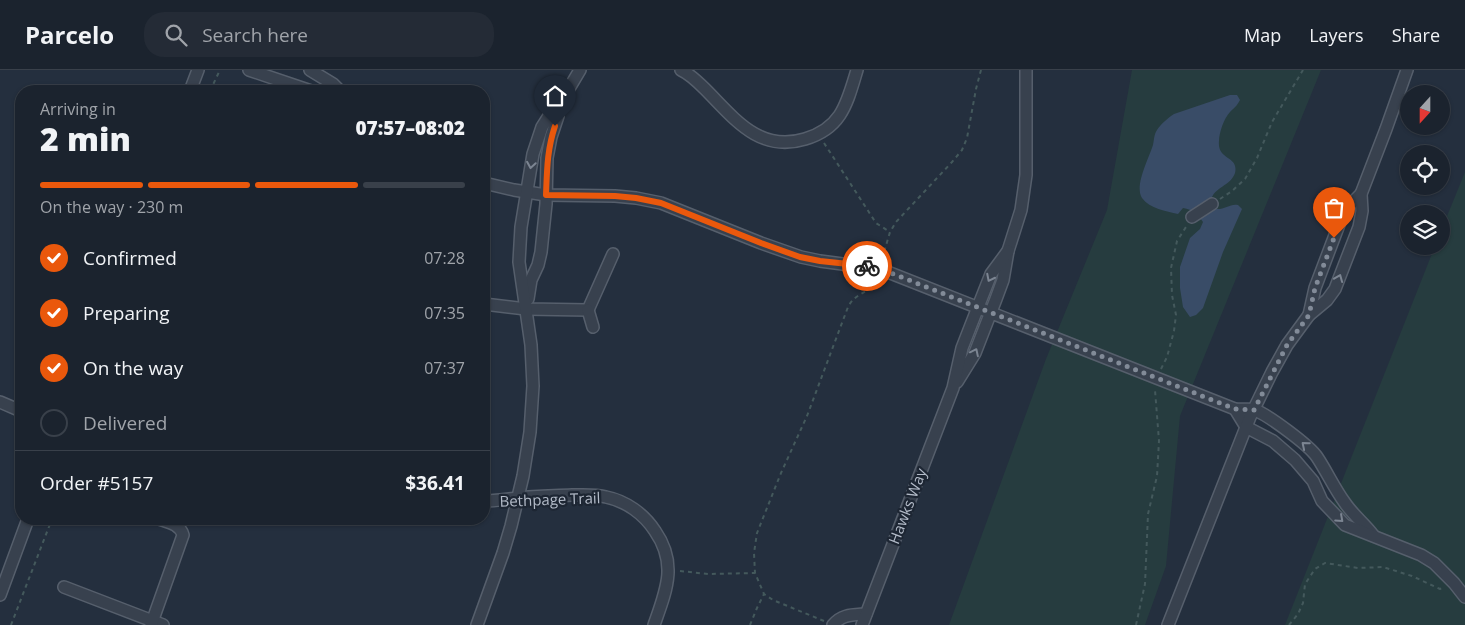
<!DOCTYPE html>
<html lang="en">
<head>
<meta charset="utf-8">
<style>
  :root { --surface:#1b232e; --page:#242b36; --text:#f1f3f6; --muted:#a0a4aa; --line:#39404a; --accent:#ea580c }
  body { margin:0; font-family:"Open Sans",sans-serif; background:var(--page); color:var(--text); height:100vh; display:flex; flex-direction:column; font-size:19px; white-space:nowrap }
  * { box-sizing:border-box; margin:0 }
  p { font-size:16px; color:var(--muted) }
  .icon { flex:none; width:28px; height:28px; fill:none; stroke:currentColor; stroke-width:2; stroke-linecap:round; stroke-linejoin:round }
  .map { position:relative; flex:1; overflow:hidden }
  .details { position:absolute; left:15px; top:15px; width:475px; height:440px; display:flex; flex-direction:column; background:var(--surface); border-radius:20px; box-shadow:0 1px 4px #0004,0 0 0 1px var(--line) }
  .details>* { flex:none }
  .needle { width:32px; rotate:201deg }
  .tools { position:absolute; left:1400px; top:15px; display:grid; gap:10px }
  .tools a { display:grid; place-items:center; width:50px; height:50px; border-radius:50%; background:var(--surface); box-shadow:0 1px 4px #0004,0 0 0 1px var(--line); font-size:25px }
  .pin { position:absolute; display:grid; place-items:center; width:42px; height:42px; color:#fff; margin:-51px -21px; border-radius:50% 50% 50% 0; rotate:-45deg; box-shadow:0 0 5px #0007 }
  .pin .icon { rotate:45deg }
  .courier { position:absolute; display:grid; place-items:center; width:50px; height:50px; margin:-25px; border:4px solid #ea580c; border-radius:50%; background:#fff; color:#222; box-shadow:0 1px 6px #0007 }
  .headline em { font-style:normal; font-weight:800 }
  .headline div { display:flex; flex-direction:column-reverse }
  .headline { display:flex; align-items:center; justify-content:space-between; height:85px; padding:0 25px }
  h1 { font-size:32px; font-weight:800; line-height:38px }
  .bar { display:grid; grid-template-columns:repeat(4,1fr); gap:8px 5px; align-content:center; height:60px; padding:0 25px }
  .bar i { height:6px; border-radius:4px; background:var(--line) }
  .bar .on { background:var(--accent) }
  .bar p { grid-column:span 4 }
  .line { display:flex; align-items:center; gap:12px; padding:0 25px; border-top:1px solid var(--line) }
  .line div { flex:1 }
  ol { padding:0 25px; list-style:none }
  li { display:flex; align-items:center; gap:15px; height:55px }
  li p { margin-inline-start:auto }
  li .icon { padding:5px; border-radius:50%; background:var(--accent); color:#fff; stroke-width:4 }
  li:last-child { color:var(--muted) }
  li i { width:28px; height:28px; border:2px solid var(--line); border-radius:50% }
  header { display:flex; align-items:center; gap:30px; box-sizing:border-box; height:70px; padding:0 25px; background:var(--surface); border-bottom:1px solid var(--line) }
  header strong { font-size:24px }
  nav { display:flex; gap:28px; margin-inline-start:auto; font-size:18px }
  .search { width:350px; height:45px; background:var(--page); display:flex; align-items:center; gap:12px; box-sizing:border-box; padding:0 18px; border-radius:20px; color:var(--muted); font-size:19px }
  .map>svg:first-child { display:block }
</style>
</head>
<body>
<header>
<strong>Parcelo</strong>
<div class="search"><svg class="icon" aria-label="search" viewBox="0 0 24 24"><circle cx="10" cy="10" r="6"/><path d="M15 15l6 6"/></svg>Search here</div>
<nav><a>Map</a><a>Layers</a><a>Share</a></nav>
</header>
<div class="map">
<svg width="1465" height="555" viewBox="0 0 1465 555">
  <rect width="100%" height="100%" fill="#242f3e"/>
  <g fill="#263c3f">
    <polygon points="1132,0 1321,0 1180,346 1166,496 1145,555 949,555 1046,289 1107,140"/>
    <polygon points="1465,102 1465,555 1285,555 1435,176 1441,176 1441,161"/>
  </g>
  <path fill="#394c67" d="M1230,25H1237L1240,30C1237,36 1234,38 1230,42C1224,48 1219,63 1219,71C1217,91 1239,85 1235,103C1231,116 1213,117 1211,131L1216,139C1224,140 1231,133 1238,135L1242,139L1223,182L1203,238L1196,245L1190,247L1183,237L1180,218V197L1190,168L1200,159L1203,152C1197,143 1193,140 1183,138L1178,144C1166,141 1150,139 1142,128C1134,116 1149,88 1153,75C1154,71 1154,64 1157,60C1161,54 1168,48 1174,44Z"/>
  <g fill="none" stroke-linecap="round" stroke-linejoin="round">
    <g stroke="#565f6c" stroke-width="14">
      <g id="minor">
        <polyline points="249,0 311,21"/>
        <polyline points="310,0 333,14 340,21"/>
        <path d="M681,0C690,4 698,12 705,19C734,48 759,83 805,69C842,58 847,33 857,0"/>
        <polyline points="190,21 198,0"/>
        <path d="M484,113L514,120L546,125L615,126L636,128L661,133L761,173L801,187L820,191L880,199L1235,339C1241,339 1249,339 1255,340C1268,345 1309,375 1317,387C1327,402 1334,418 1345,433C1353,445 1365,454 1373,465"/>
        <polyline points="1192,147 1212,134"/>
        <polyline points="528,229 531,210 538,195 541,182 546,134 547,88 551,67 558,46 558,37"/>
        <polyline points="484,234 526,239 588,240 613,184"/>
        <polyline points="588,240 593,257"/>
        <polyline points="1309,245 1315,218 1340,152 1345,140 1361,124"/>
        <polyline points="957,312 975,283 996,229 1003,210 1008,181 1021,140 1026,105 1026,0"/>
        <polyline points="0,332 21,341"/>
        <polyline points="1235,339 1246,357 1273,371 1295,390 1313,411 1322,431 1345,455 1421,485 1434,493 1454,513 1465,527"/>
        <path d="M484,431C495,431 507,429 518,428C536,426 554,426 572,425C583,425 595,424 606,427C626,431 644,444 655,461C678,494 666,521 654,555"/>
        <polyline points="64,517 163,555"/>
        <polyline points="0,525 28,449"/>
        <path d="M151,555L183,465C180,454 168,452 159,449"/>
        <polyline points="477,555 503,483 511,456 523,406 530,362 533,316 531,275 519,192 521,157 533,84 542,57 549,46 558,37 580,0"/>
        <path d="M833,555C842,544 853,545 866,544"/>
        <polyline points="862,555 953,318 962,278 978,237 991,204 1008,181"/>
        <polyline points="1168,555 1250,347 1272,302 1287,275 1309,245 1327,230 1335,219 1359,157 1362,141 1361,124 1386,59 1407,0"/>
      </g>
    </g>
    <g stroke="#44595c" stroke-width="2" stroke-dasharray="4 4" stroke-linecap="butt">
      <polyline points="210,21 220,0"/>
      <polyline points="824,73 876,153 890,162"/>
      <polyline points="1220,129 1232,121 1245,109 1257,88 1272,52 1303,0"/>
      <polyline points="882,189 890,162 896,152 952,92 962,80 967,68 976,19 981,0"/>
      <polyline points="1161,299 1167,287 1174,261 1176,245 1172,225 1171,198 1177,171 1186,157"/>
      <polyline points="680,501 708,504 755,503"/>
      <path d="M824,551L773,530L764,524L755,503L754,483L757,463L781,403L807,346L848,237C856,221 871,224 876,210"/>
      <polyline points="11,555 52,449"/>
      <polyline points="750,555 757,538 764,524"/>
      <polyline points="1136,555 1145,514 1148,444 1157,406 1159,371 1155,320"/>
      <polyline points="1289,555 1298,544 1303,533 1305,514 1315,499 1325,493 1358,498 1383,497 1412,506 1440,519 1442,518"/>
    </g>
    <use href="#minor" stroke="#38414e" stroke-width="11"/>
  </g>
  <defs><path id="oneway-chevron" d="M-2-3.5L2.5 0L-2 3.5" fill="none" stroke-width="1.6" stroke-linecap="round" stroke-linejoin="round" transform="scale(1.25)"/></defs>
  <g stroke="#7c8592">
    <use href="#oneway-chevron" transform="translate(531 95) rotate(99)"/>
    <use href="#oneway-chevron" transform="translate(990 208) rotate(117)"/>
    <use href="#oneway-chevron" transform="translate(1339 208) rotate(-68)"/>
    <use href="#oneway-chevron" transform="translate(975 282) rotate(-64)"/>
    <use href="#oneway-chevron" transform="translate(1305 375) rotate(-140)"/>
    <use href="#oneway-chevron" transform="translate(1340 449) rotate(42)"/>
  </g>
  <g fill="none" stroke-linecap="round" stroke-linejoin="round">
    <polyline stroke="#828b98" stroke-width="5" stroke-dasharray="0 9" points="867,196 880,199 896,205 1235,339 1254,340 1287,275 1309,245 1315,218 1334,168"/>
    <path stroke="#ea580c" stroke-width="6" d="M555,56C547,80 547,100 546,125L615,126L636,128L661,133L761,173L800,187L820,191L867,196"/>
  </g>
  <g text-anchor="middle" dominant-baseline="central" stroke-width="4.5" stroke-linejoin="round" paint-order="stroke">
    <g font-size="15" fill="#b4bcc9" stroke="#1d2633">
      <text transform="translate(550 429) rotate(-2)">Bethpage Trail</text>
      <text transform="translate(907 436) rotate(-69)">Hawks Way</text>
    </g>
  </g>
</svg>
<div class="tools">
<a><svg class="needle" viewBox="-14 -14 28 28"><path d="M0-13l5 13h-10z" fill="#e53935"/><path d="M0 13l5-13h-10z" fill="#a0a4aa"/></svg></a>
<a><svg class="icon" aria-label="locate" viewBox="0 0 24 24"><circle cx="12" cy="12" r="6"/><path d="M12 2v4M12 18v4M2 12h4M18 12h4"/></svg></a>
<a><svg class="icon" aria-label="layers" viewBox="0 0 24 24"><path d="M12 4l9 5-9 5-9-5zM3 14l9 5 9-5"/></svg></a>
</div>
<div class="pin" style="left:1334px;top:168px;background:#ea580c"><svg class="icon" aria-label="bag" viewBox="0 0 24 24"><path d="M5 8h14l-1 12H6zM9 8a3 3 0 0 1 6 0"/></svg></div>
<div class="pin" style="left:555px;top:56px;background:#1f2937"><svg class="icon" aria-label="home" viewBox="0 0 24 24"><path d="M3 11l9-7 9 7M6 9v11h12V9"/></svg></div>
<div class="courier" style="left:867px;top:196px"><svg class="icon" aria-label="bike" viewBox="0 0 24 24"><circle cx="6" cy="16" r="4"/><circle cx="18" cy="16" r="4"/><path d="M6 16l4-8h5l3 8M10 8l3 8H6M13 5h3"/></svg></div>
<section class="details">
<div class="headline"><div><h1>2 min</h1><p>Arriving in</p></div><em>07:57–08:02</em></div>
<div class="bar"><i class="on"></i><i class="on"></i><i class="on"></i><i></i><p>On the way · 230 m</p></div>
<ol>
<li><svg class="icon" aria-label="check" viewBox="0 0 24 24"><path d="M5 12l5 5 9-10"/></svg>Confirmed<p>07:28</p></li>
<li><svg class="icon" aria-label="check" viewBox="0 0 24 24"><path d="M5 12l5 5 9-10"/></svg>Preparing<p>07:35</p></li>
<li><svg class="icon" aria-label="check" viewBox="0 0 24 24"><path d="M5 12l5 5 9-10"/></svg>On the way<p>07:37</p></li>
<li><i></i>Delivered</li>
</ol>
<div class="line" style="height:65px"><div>Order #5157</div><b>$36.41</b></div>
</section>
</div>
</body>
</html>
